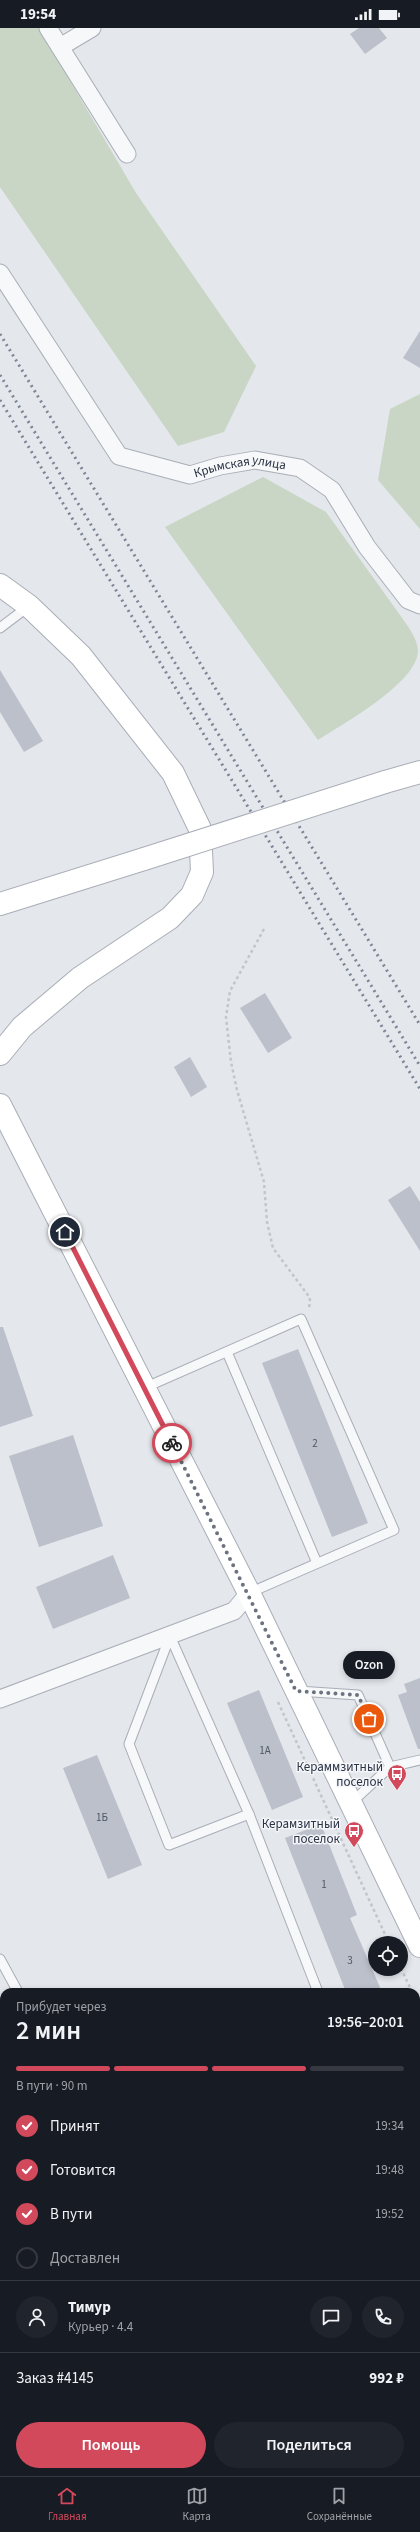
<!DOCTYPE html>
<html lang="ru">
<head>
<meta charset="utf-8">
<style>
  :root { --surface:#171b24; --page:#20242c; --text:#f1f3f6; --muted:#9ea1a6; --line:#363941; --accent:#d1495b }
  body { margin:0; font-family:"Source Sans 3",sans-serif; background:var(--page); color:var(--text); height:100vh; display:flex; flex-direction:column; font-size:15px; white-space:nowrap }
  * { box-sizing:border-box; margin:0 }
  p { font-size:13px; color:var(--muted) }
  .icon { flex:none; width:22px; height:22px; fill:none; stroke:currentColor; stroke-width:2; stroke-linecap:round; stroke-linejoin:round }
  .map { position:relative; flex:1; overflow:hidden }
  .side { position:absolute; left:0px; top:1960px; width:420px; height:488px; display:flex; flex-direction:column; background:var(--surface); border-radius:12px 12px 0 0; box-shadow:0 2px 6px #0003 }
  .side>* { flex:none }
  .tools { position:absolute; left:368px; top:1908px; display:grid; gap:8px }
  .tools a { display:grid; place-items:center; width:40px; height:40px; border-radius:50%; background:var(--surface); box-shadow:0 2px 6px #0003; font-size:20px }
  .pin { position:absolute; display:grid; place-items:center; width:34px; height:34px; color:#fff; margin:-17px; border:2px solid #fff; border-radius:50%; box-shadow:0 1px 4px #0007 }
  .courier { position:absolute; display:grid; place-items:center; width:40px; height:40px; margin:-20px; border:3px solid #d1495b; border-radius:50%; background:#fff; color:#222; box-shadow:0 1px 5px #0007 }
  .bubble { position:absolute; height:28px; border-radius:14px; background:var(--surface); box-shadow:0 2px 6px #0003; font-size:13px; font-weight:600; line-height:28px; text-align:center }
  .head em { font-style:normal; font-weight:600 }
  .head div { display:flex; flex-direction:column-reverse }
  .head { display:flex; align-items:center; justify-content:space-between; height:68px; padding:0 16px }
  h1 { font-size:26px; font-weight:600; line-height:30px }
  .bar { display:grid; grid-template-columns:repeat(4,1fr); gap:6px 4px; align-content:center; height:48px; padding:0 16px }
  .bar i { height:5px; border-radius:3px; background:var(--line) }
  .bar .active { background:var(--accent) }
  .bar p { grid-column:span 4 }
  .line { display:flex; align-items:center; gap:10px; padding:0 16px; border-top:1px solid var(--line) }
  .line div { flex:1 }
  .round { display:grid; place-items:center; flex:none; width:42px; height:42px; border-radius:21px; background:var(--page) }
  ol { padding:0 16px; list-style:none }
  li { display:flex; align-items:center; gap:12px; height:44px }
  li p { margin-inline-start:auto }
  li .icon { padding:4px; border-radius:50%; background:var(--accent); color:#fff; stroke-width:4 }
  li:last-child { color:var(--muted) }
  li i { width:22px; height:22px; border:2px solid var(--line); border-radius:50% }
  .button { display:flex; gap:8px; margin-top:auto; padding:8px 16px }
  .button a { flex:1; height:46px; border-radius:24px; background:var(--accent); color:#fff; font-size:16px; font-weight:600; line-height:46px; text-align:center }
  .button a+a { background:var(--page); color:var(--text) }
  .status { display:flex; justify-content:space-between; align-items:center; height:28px; padding:0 20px; background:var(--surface); direction:ltr }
  .status svg { height:11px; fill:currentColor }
  .menu { display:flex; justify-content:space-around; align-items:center; height:56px; border-top:1px solid var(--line); background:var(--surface); font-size:11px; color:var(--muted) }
  .menu a { display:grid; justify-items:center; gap:2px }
  .menu .active { color:var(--accent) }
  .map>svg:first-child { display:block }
</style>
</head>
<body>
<div class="status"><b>19:54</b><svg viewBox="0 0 49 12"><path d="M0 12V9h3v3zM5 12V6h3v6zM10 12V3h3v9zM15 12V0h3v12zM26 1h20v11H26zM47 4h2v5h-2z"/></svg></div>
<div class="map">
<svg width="420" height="2448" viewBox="0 0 420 2448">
  <rect width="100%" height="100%" fill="#e4e7ec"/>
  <g fill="#d2d6de">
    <polygon points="0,2182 4,2191 4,2444 109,2444 110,2447 108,2448 0,2448"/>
    <polygon points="420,2348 420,2448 247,2448 246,2444 416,2444 416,2350"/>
  </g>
  <g fill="#c9d6c5">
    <polygon points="0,0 39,0 136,165 256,338 224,404 178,418 0,159"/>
    <polygon points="420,366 420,501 378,452 390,381"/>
    <path d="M263,449L326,484L400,587C407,597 418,611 418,623C417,655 343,696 318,712L165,499Z"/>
    <polygon points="4,2191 4,2310 0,2300 0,2193"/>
    <polygon points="420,2348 420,2398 416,2400 416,2350"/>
    <polygon points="246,2444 298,2444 299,2448 247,2448"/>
  </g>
  <g fill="#bbc0ca">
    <polygon points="359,0 379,0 387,10 365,26 350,6"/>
    <polygon points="420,303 420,340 403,330"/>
    <polygon points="0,642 43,713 24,724 0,684"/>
    <polygon points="265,965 292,1010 268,1025 240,980"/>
    <polygon points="190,1029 207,1059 191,1069 174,1039"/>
    <polygon points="410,1158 420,1174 420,1223 388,1172"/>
    <polygon points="0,1299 3,1299 33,1388 0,1399"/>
    <polygon points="298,1321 368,1495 332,1509 262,1335"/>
    <polygon points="73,1407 103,1498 39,1519 9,1428"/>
    <polygon points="113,1527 130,1570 53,1601 36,1559"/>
    <polygon points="420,1650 420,1721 418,1721 398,1667 407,1664 404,1656"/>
    <polygon points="259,1662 303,1769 272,1782 227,1675"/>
    <polygon points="97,1727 142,1837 108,1851 63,1740"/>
    <polygon points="321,1796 357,1887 350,1890 382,1964 346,1964 285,1810"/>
  </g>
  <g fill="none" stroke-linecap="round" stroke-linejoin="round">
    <g stroke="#a9aeb7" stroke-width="11">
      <g id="lane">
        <polyline points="0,600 29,578"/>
        <polyline points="227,1324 317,1535"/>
        <polyline points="144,1360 301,1291 394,1502 249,1565"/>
        <polyline points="170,1608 249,1786 318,1964"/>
        <polyline points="170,1608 129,1716 169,1817 249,1786"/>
        <polyline points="298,1663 358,1667 390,1739 351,1775"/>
        <polyline points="390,1739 420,1732"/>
        <polyline points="0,1931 18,1964"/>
        <polyline points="416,2030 420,2029"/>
        <polyline points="2,2186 4,2186"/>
        <polyline points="416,2201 420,2211"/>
        <polyline points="416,2227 420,2226"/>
      </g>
    </g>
    <g stroke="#a9aeb7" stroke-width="19">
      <g id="street">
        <polyline points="48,0 127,126"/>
        <polyline points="60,19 92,0"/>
        <path id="s1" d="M0,245L119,428L190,447L220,438L255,432L300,440L332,462L367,519L408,572L420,577"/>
        <polyline points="0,1671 234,1583 249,1565"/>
      </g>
    </g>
    <g stroke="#a9aeb7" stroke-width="24">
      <g id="secondary">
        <polyline points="0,557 29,578 81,628 173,745 200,801 202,844 192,867 170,890 80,950 22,999 0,1026"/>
        <polyline points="385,754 420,744"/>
        <polyline points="0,876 144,831"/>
        <polyline points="0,1077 249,1565 420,1918"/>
      </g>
    </g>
    <g stroke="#c2c5cb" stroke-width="2.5" stroke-dasharray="3 3" stroke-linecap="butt">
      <polyline points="264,901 230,963 226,989 231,1034 237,1062 264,1154 267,1194 273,1220 310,1270 309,1281"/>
      <polyline points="278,1674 389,1915"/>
      <polyline points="401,1940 412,1964"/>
      <polyline points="416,1973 420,1982"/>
      <polyline points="0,2311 4,2321"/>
      <polyline points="0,2422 4,2421"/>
      <polyline points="180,2448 181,2444"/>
    </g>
    <use href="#lane" stroke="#f7f8fa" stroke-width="9"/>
    <use href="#street" stroke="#f7f8fa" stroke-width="17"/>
    <use href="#secondary" stroke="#fff" stroke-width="22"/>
    <g stroke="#7d8696" stroke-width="3" stroke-dasharray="2 4" stroke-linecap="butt">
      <polyline points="0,306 420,997"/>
      <polyline points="0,347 420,1038"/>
      <polyline points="0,372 420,1061"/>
    </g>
    <g stroke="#a9aeb7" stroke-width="24" stroke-linecap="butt">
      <polyline id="secondary-bridge" points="144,831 385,754"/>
    </g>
    <use href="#secondary-bridge" stroke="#fff" stroke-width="22"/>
  </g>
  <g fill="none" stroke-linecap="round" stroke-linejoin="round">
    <polyline stroke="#6c737f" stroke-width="4" stroke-dasharray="0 7.2" points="172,1415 296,1663 358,1667 369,1691"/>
    <polyline stroke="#d1495b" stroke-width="5" points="65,1204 172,1415"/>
  </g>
  <defs>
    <g id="bus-pin" transform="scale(1)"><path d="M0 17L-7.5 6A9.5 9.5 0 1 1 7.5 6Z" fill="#d1495b" stroke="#f4f6f9"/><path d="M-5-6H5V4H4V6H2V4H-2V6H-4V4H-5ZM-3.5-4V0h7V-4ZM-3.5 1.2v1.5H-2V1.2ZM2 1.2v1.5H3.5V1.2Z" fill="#fff"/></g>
  </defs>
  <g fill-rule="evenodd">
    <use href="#bus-pin" x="397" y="1746"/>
    <use href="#bus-pin" x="354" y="1803"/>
  </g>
  <g text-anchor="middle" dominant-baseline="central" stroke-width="3" stroke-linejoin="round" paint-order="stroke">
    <g font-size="11" fill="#4f5766">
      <text x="315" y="1415">2</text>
      <text x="265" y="1722">1А</text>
      <text x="102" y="1789">1Б</text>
      <text x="324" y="1856">1</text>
      <text x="350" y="1932">3</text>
    </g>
    <g font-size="13" fill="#2b3445" stroke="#f4f6f9">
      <text stroke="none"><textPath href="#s1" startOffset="343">Крымская улица</textPath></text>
    </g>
    <g font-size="13" fill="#2b3445" stroke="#f4f6f9" text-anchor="end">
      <text x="383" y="1739">Кераммзитный<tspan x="383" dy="15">поселок</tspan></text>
      <text x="340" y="1796">Керамзитный<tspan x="340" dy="15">поселок</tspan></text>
    </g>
  </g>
</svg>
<div class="tools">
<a><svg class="icon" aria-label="locate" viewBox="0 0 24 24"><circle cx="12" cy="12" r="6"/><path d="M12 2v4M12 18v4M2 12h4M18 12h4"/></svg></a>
</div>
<div class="pin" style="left:369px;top:1691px;background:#ea580c"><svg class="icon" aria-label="bag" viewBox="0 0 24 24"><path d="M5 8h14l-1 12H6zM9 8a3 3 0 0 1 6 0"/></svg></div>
<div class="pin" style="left:65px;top:1204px;background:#1f2937"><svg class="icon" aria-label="home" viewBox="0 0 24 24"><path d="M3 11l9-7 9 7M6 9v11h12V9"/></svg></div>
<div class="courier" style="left:172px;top:1415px"><svg class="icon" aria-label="bike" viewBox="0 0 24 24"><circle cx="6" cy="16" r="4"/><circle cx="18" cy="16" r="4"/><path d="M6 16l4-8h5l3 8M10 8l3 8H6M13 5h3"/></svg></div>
<div class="bubble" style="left:343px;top:1623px;width:52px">Ozon</div>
<section class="side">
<div class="head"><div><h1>2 мин</h1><p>Прибудет через</p></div><em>19:56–20:01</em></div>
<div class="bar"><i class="active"></i><i class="active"></i><i class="active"></i><i></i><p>В пути · 90 m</p></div>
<ol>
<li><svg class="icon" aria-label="check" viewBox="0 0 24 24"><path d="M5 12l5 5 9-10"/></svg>Принят<p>19:34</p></li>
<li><svg class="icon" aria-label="check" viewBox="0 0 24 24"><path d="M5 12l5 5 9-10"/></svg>Готовится<p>19:48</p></li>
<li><svg class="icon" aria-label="check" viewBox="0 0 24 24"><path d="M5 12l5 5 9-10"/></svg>В пути<p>19:52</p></li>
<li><i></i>Доставлен</li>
</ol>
<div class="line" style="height:72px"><a class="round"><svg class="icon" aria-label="person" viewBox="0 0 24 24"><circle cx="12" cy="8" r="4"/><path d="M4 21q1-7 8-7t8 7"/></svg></a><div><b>Тимур</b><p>Курьер · 4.4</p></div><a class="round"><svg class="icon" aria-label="chat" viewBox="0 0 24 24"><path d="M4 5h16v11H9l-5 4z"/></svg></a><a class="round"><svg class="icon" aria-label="phone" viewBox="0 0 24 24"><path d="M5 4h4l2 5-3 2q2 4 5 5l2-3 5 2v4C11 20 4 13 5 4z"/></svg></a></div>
<div class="line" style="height:52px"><div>Заказ #4145</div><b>992 ₽</b></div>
<div class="button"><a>Помощь</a><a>Поделиться</a></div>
</section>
</div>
<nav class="menu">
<a class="active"><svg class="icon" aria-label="home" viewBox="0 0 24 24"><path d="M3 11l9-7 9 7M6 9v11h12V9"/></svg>Главная</a>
<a><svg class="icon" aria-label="map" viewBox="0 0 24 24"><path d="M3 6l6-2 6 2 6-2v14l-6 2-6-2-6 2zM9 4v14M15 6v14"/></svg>Карта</a>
<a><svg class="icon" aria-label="saved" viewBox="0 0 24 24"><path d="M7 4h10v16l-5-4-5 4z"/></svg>Сохранённые</a>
</nav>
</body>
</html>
